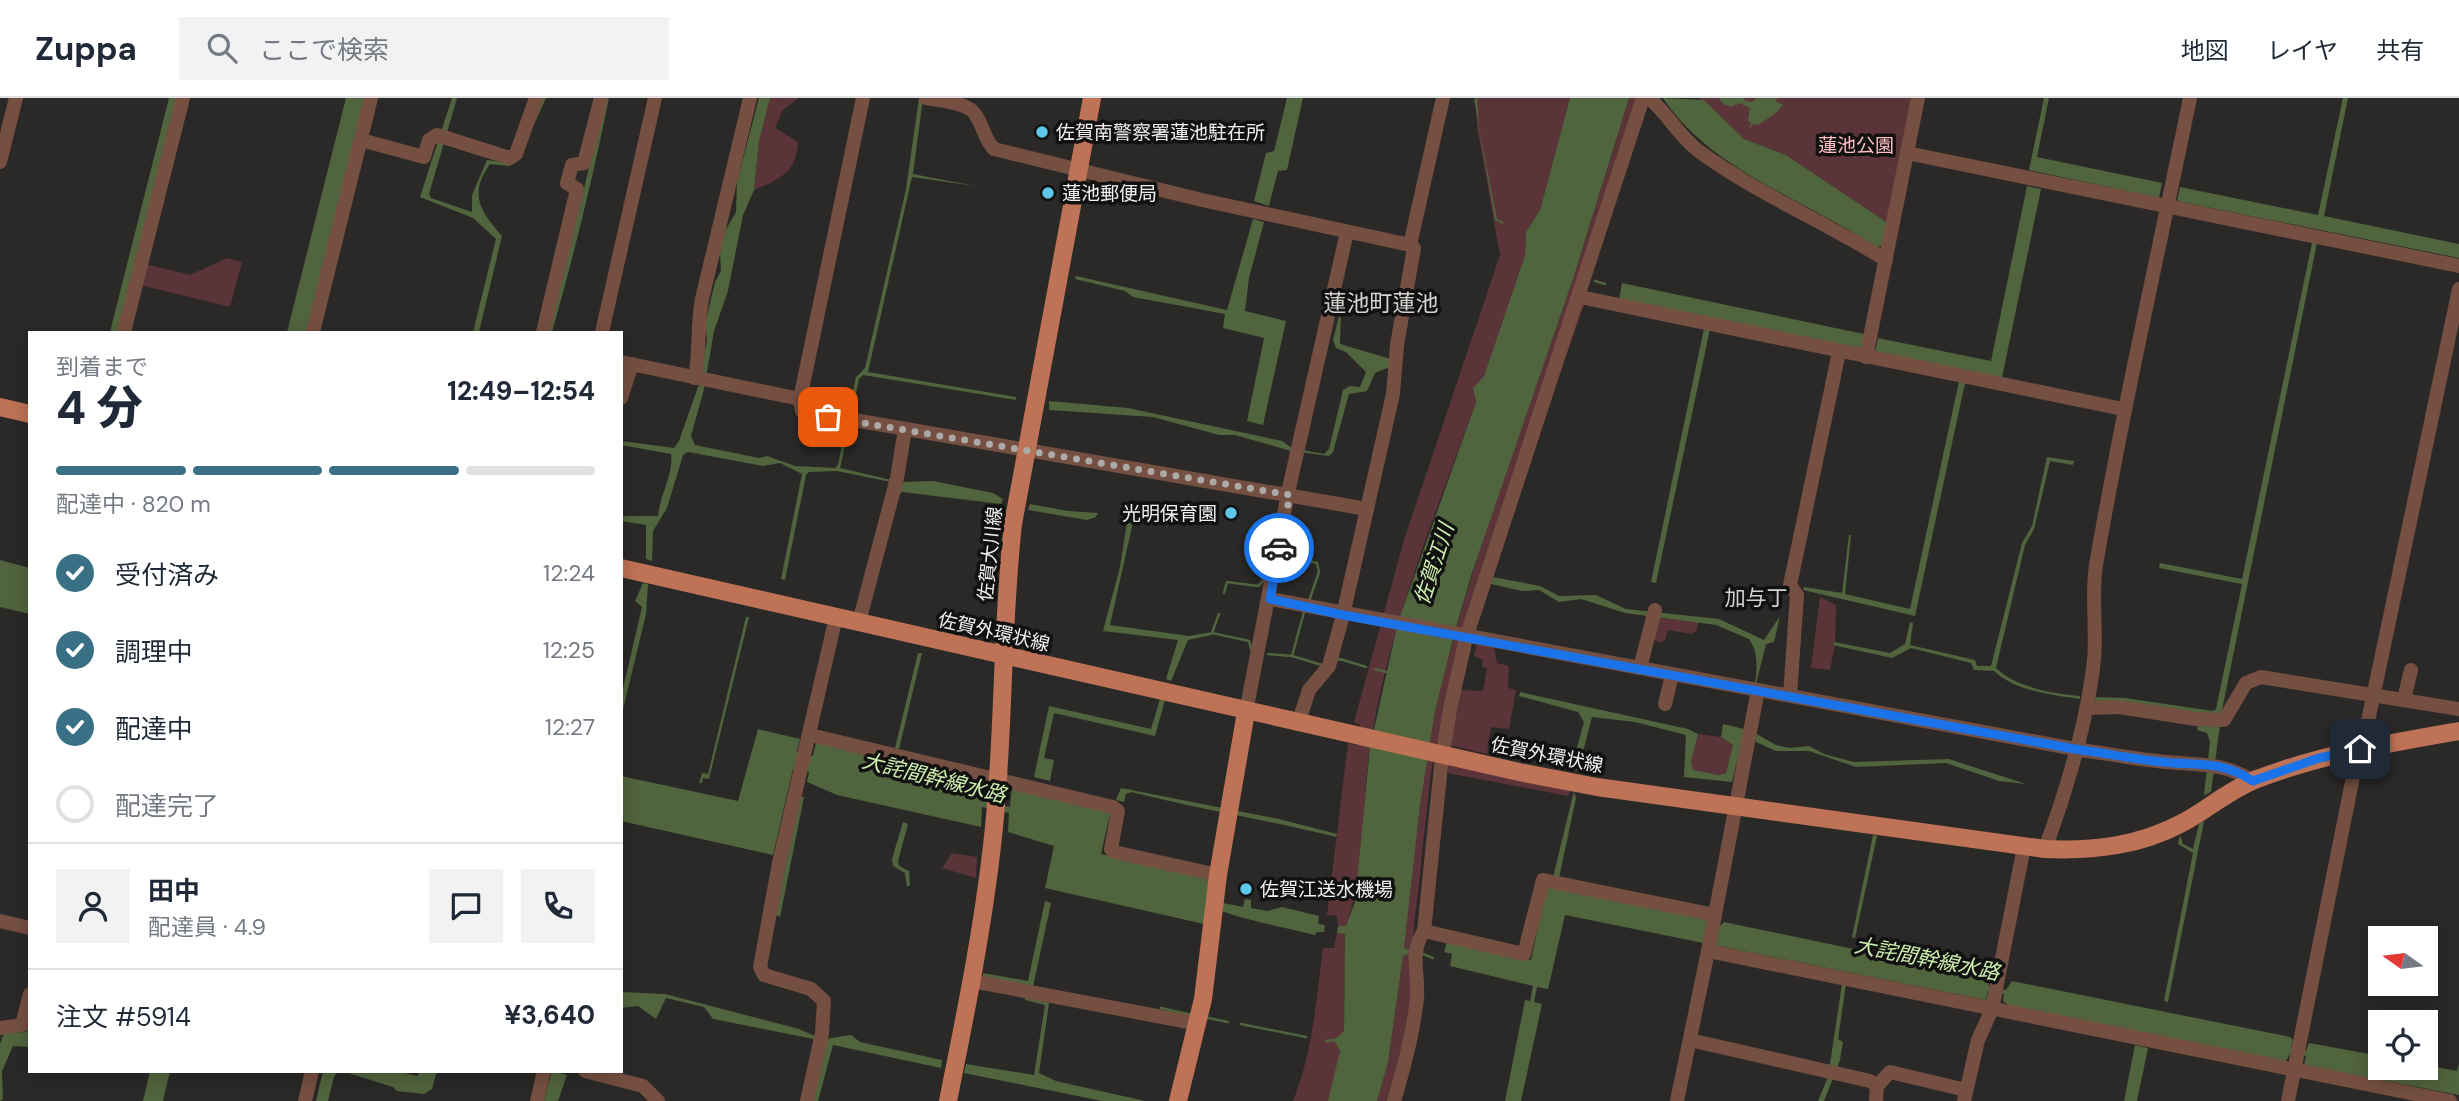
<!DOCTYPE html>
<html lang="ja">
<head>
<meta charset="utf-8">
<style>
  :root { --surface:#fff; --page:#f2f2f3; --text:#1f2937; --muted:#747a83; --line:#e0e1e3; --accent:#3a7086 }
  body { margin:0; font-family:"DM Sans","Noto Sans JP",sans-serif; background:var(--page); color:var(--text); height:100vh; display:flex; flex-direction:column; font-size:26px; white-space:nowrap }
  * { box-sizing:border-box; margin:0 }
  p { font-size:23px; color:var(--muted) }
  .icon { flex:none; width:38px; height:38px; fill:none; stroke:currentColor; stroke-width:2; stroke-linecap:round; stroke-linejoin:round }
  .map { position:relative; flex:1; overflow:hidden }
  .sheet { position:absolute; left:28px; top:233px; width:595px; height:742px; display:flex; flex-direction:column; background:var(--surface); border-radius:0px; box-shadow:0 4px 18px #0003 }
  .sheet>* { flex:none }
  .needle { width:46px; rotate:284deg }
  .buttons { position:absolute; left:2368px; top:828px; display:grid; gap:14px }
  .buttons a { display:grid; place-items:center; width:70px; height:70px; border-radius:0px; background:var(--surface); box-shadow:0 4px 18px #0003; font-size:35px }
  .pin { position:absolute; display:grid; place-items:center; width:60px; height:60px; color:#fff; margin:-30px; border-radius:14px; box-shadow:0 4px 10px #0006 }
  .courier { position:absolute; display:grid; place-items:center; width:70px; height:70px; margin:-35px; border:5px solid #1a73e8; border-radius:50%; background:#fff; color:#222; box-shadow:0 2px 9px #0007 }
  .summary em { font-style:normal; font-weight:800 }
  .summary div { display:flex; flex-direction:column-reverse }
  .summary { display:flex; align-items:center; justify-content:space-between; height:119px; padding:0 28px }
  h1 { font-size:46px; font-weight:800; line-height:52px }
  .bar { display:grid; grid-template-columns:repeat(4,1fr); gap:10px 7px; align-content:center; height:84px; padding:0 28px }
  .bar i { height:9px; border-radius:5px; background:var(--line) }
  .bar .current { background:var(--accent) }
  .bar p { grid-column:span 4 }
  .line { display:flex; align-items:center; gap:18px; padding:0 28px; border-top:2px solid var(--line) }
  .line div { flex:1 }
  .round { display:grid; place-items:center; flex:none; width:74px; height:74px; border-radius:0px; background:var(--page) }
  ol { padding:0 28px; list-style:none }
  li { display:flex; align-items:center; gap:21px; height:77px }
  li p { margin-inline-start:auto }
  li .icon { padding:7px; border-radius:50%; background:var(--accent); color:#fff; stroke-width:4 }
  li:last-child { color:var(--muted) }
  li i { width:38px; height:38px; border:4px solid var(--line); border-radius:50% }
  header { display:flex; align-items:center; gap:42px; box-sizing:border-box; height:98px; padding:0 35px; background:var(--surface); border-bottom:2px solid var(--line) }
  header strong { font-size:33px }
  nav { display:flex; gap:38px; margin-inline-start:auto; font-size:24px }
  .search { width:490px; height:63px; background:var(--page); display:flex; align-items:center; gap:18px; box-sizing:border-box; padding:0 24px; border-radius:0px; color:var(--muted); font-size:26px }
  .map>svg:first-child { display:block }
</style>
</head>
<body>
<header>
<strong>Zuppa</strong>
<div class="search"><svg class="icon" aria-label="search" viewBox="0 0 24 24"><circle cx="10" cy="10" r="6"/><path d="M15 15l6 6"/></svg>ここで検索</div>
<nav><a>地図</a><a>レイヤ</a><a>共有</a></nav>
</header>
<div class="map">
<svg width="2459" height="1003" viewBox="0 0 2459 1003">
  <rect width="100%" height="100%" fill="#2a2927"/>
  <g fill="#5b3439">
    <path d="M770,0H798L782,13L775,30L798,44C796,74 781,81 754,92L759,44Z"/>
    <path d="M1476,0H1570L1540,112L1526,134L1525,157L1484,278L1473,290L1476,304C1435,417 1388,530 1370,650C1361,709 1366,772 1346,829L1338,828L1337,818L1327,817L1348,645L1356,647L1360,627L1354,624L1404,442L1500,157L1477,29Z"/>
    <path d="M1629,0H1639L1576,198L1584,207L1566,258L1557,257L1461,544L1431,674L1410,866L1413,900L1391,1003H1377L1388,965L1403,858L1409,856V852L1404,850C1413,770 1418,688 1436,609C1468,472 1518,340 1564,207C1588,138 1607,69 1629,0Z"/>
    <polygon points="1699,0 1913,0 1888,125 1786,57 1744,41"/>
    <polygon points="227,160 242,164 230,209 140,187 145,166 190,177"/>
    <polygon points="1820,499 1836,507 1835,546 1830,572 1811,570"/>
    <polygon points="1660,520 1698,524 1697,532 1692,536 1668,532 1665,542 1659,545 1652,540"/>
    <polygon points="1477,546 1494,548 1497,565 1509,568 1508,590 1516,592 1509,631 1491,629 1487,656 1449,647 1457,592 1483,593 1487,570 1482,569 1483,562 1474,558"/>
    <polygon points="1698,636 1721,639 1733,647 1726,675 1719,677 1693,673 1691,664"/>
    <polygon points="1446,664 1571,690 1568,698 1448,675"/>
    <polygon points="952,755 977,759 976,780 942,770"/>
    <path d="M1337,835L1345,836L1344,933L1331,997L1328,1003H1293C1313,954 1316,902 1323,850H1334Z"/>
  </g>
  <g fill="#50643d">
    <polygon points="169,0 177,0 119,234 110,234"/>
    <polygon points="346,0 365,0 306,234 287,234"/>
    <path d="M452,0H457L429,96L431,100L472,114V97L487,62L508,65L522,50L543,0H546L517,64L509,68L490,66C468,97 481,114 502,138L479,234H473L496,141L473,120L420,99Z"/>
    <path d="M606,0H609C593,79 574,157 552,234H549Z"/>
    <path d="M759,0H770L759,44L754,92L743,117L728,193L714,233L704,291L691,338L695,347L759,360L767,358L795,368L835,370L838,367L856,279L865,270L906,91L919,0H923L913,76L975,88L912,79L868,274L1016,299V302L863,277L859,281L840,370L900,384L933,383L993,395L1003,401L1001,406L902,394L895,401L891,384L837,373L809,374L806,377L785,482L781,481L802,376L780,365L763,368L688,354L683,357L667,410L653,433L652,463L646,461V427L621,423V418H658C660,397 674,375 671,356L621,347V343L674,350L679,343L699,286L707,242L705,226L715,184L721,173L720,153L725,133L736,114L737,84Z"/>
    <polygon points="1287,0 1303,0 1287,72 1278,73 1269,108 1254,103 1266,55 1274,53"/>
    <polygon points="1477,0 1479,29 1497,121 1504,124 1502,126 1495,122 1474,1"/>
    <polygon points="1570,0 1629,0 1574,178 1472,475 1455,533 1435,613 1420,707 1404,850 1409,852 1409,856 1403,858 1388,965 1377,1003 1328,1003 1340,953 1334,942 1344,933 1345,836 1337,835 1338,828 1346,828 1355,804 1370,649 1398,524 1476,304 1473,290 1484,278 1525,157 1526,134 1540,112"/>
    <path d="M1663,0L1704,2L1744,41L1786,57L1888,125L1885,145L1878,150C1808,103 1711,73 1663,0Z"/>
    <polygon points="1719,0 1744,0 1745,3 1752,4 1757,0 1777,0 1776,4 1783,7 1776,15 1758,27 1753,26 1749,32 1751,25 1748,22 1750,10 1739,5 1732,9 1723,6"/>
    <polygon points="2044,0 2049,0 2037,59 2162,85 2159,100 2029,72"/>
    <polygon points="2343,0 2348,0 2324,118 2459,146 2459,160 2177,103 2180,89 2318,117"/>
    <polygon points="2027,88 2041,91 2002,280 1875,254 1878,240 1991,263"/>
    <polygon points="1253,121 1264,124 1249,180 1245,213 1286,223 1263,327 1247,323 1264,240 1223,230 1225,216 1133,199 1125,193 1075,181 1076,178 1227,212"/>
    <polygon points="2312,145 2317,145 2221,617 2213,618 2092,602 2091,599 2125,600 2213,613 2216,611 2242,486 2159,470 2160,465 2242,481"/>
    <polygon points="1622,185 1864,236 1861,252 1619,201"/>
    <polygon points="1341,210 1340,246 1391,261 1390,269 1375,275 1367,293 1349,296 1333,354 1329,358 1291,353 1235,337 1219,337 1153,319 1049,312 1049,303 1128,310 1282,343 1292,350 1324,356 1329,351 1343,292 1350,288 1360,289 1366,274 1346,254 1336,250 1333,242"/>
    <polygon points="1704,230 1710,231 1656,485 1651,484"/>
    <polygon points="1959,283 1965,285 1915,518 1803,492 1804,489 1842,495 1849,437 1851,437 1845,496 1910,511"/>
    <path d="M2047,359L2074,363L2073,367L2050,363L2034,431L2025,447L1996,570C2017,590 2052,595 2080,598V601C2052,597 2015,593 1994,573L1974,572L1971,565L1911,550L1892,560L1833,547L1834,544L1890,555L1905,546L1910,524L1913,525L1910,547L1975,562L1977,568H1991L2022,445L2032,428Z"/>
    <polygon points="1030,406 1068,413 1098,415 1096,419 1087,422 1028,412"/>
    <polygon points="1127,424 1133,424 1110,527 1189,538 1212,534 1212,537 1188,542 1171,583 1166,581 1178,542 1103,533 1120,469"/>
    <polygon points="0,462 30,470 30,516 0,509"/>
    <path d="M1493,479L1540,488L1559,498L1596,497L1626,511L1719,521L1764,542L1780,518L1774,544L1766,546L1732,684L1684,679L1686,637L1635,624L1592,619L1578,673L1571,671L1584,624L1578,614L1519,598L1520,594L1688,631L1698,636L1691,664L1693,672L1719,677L1726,675L1733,647L1721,639L1723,626L1744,631C1750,605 1766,564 1749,541L1716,527L1625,515L1581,501L1559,504L1539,492L1522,493L1491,486Z"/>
    <polygon points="643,485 648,486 646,516 621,620 621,599 642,509 635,503"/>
    <polygon points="746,519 749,519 709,681 703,680 702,685 699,685 702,675 708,676"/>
    <polygon points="918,555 922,555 899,651 895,650"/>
    <polygon points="1160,601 1165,602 1155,638 1054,615 1044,660 1054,662 1050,683 1034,679 1049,608 1151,631"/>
    <polygon points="2198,626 2220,627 2211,694 2204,697 2210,644 2207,635 2197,632"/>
    <path d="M758,631L800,641L797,653L800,658L807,660L813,657L816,645L982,683V702L1010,709L1012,689L1111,712L1101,756L1210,780L1208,802L1243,809L1245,801L1251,802V810L1267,813L1282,809L1319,818L1318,826L1325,827L1324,834H1317L1315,837C1299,833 1228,818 1221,812L1204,826L1045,790L1054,748L1008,734L1009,715L982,709L981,729L837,697L807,684L809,674L798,668L793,671L773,757L621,723V678L738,703Z"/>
    <polygon points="1755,635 1776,647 1790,650 1809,648 1824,656 1854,664 1949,661 2026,686 1999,683 1946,665 1856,669 1809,653 1776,653 1756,644"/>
    <path d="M1121,690L1279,721L1337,736L1336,739C1268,722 1199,711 1131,694L1126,696L1124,704L1116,702Z"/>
    <polygon points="1574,693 1576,700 1559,780 1553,779"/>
    <polygon points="799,698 804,699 780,819 776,817"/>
    <polygon points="2204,723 2168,904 2164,903 2193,755 2178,746 2180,737 2183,746 2193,751 2199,726"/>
    <polygon points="903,724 908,726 898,763 899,768 909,773 910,787 907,789 905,775 893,768 892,761"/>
    <polygon points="1873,737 1877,738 1855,840 1852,839"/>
    <polygon points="1551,789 1707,820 1720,828 1724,824 1988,879 1989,890 2006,892 2012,883 2290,939 2293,942 2291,950 2306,953 2309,945 2380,958 2380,970 2426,970 2426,967 2457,973 2459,966 2459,997 2304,967 2306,958 2291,954 2286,963 2008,907 2003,903 2004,896 1988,893 1986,902 1565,817 1548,891 1537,889 1534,904 1542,906 1521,1003 1505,1003 1525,902 1530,903 1533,888 1450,868 1452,856 1444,854 1448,841 1531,862 1546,792"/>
    <polygon points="1045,803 1051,805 1033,889 983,879 983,875 1028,883"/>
    <polygon points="1842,886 1846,886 1838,941 1843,944 1840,962 1824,1003 1818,1003 1828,979"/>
    <polygon points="621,894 665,896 799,931 815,938 814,941 713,921 704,909 666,900 656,921 638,908 621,910"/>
    <polygon points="1025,899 1049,905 1039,975 1056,983 1145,1003 1102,1003 964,975 966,966 1034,977 1045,907 1025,902"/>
    <polygon points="28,931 30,949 13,948 2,973 3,1001 0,1003 0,946 4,935 26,934"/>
    <polygon points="851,937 860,944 942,962 941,970 833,947 818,1003 813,1003 826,941"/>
    <polygon points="2135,947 2148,950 2137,1003 2124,1003"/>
    <polygon points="150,973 170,973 163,1003 143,1003"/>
    <polygon points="323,973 338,973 334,979 328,1003 316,1003"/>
    <polygon points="342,973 396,973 417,978 421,973 437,973 432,991 424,996 397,993 393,989"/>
    <polygon points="552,973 567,977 558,1003 544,1003"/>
  </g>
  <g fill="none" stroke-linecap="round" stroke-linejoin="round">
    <g stroke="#50643d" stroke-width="2.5">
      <polyline points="1595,183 1605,186"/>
      <polyline points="1289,458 1317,465 1319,474 1309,503"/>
      <polyline points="1224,495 1227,484 1258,488 1266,480"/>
      <polyline points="1219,516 1212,535 1249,543 1251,551"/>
      <polyline points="1268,556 1292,558 1322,567"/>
      <polyline points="1292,558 1304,514"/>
      <polyline points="1335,563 1340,561 1366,569"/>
      <polyline points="1375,571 1386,574"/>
      <polyline points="1423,856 1433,860"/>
      <polyline points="1161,910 1192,917"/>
      <polyline points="1208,920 1228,924"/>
      <polyline points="1241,926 1306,939"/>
      <polyline points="1326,943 1334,942"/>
    </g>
    <g stroke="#754f41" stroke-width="14">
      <polyline points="863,0 800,301 802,313 1367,411"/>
      <path d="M926,0C939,3 967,4 975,16C984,28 983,40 994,51L1202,102L1410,147"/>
      <path d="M1649,0C1668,16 1679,39 1700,54C1758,96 1825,124 1886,162"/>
      <polyline points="361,42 424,59 429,42 437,37 510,60 516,56 536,0"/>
      <polyline points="1907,55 2459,168"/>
      <polyline points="0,64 16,0"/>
      <polyline points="1580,199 2123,311"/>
      <polyline points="124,234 183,0"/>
      <polyline points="313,234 371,0"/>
      <polyline points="543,234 577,91 567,85 572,67 584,65 601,0"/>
      <polyline points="602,234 655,0"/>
      <polyline points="1866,259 1918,0"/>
      <polyline points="621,264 800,301"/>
      <path d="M695,280C700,253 697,228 702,201L750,0"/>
      <polyline points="621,300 632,266"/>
      <path d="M1270,501L2075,651C2103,655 2130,660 2157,663C2195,668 2219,662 2253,683"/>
      <polyline points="859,524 897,380 905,331"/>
      <polyline points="1640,570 1655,512"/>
      <polyline points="1758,592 1708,853 2450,1003"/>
      <polyline points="1790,597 1797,497 1790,487 1839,254"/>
      <polyline points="2404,601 2411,572"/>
      <polyline points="1665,606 1672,577"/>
      <polyline points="2086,610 2119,609 2196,621 2224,622 2246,585 2261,579 2459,611"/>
      <polyline points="1246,614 1289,390 1347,134"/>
      <polyline points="1298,626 1309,592 1329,568 1343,517 1393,296 1397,247 1414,150 1410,147 1443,0"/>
      <polyline points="810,637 1113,709 1118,713 1111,751 1114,754 1218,777"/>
      <path d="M2045,751C2067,691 2087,626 2094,562C2097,531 2091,498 2096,467C2123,310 2158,156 2190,0"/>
      <polyline points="0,823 30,830"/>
      <polyline points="1424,833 1524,856 1543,782 1715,817"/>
      <polyline points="972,883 1199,926"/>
      <polyline points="0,930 22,927 30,896"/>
      <polyline points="1690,942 1870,983 1877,988"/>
      <polyline points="585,973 643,988 658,1003"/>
      <polyline points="305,1003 312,973"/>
      <polyline points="537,1003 544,973"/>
      <polyline points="807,1003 822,935 824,903 811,891 764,877 760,869 779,765 836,519"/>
      <path d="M1394,1003C1404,970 1413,936 1417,901C1419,876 1409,855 1424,833L1441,668L1450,611L1466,540L1643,0"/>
      <polyline points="1677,1003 1708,853"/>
      <polyline points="1876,1003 1877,988 1890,974 1966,992"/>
      <polyline points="1964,1003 1978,942 1992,911 2024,749"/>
      <polyline points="2288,1003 2357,659 2364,642 2459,191"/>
    </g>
    <g stroke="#bf7356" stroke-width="18">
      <polyline points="0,309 30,316"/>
      <path d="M621,470L1519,674L1597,689L2045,751C2094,753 2140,748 2184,724C2209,710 2231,691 2257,681C2323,656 2390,645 2459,633"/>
      <path d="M948,1003C967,909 986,815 995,719C1004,622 1002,524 1013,426L1092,0"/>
      <polyline points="1178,1003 1203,901 1218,777 1246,614"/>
    </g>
  </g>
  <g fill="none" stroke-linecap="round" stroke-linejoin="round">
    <polyline stroke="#acaaa9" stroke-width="7" stroke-dasharray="0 12.6" points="828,319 1290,397 1279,450"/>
    <path stroke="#1a73e8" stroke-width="9" d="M1279,450L1270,501L1343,517L2075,651C2104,655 2134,661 2163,664C2200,668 2220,662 2253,683L2319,660L2360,651"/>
  </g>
  <g fill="#5cc7e7" stroke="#121111" stroke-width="2.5">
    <circle cx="1042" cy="34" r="7"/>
    <circle cx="1048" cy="95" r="7"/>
    <circle cx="1231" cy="415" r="7"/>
    <circle cx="1246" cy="791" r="7"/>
  </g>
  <g text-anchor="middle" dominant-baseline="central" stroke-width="7" stroke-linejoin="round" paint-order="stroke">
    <g font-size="19" fill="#f2f0ef" stroke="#121111" text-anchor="start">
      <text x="1056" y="34">佐賀南警察署蓮池駐在所</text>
      <text x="1062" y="95">蓮池郵便局</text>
      <text x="1217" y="415" text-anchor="end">光明保育園</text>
      <text x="1260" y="791">佐賀江送水機場</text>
    </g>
    <g font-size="19" fill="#fcbcc3" stroke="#121111">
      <text x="1856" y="47">蓮池公園</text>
    </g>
    <g font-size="19" fill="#f2f0ef" stroke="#121111">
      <text transform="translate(990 456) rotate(-84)">佐賀大川線</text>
      <text transform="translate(994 534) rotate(13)">佐賀外環状線</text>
      <text transform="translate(1547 657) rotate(11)">佐賀外環状線</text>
    </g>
    <g font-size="21" font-style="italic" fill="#ccefad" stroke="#121111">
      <text transform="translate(1434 466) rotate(-72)">佐賀江川</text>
      <text transform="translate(934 680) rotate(14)">大詫間幹線水路</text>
      <text transform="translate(1927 861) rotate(11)">大詫間幹線水路</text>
    </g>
    <g font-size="21" fill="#d4d2cf" stroke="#121111">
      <text x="1756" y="500">加与丁</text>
    </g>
    <g font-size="23" fill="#d4d2cf" stroke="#121111">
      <text x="1381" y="205">蓮池町蓮池</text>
    </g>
  </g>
</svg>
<div class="buttons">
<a><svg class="needle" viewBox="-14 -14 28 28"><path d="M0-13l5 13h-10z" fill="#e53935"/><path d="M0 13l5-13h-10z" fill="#747a83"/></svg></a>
<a><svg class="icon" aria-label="locate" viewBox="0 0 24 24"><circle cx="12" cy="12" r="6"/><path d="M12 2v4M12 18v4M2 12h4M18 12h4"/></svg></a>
</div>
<div class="pin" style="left:828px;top:319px;background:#ea580c"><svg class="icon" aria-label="bag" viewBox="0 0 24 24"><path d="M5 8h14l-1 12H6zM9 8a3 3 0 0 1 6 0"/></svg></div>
<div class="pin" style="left:2360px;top:651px;background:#1f2937"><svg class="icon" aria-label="home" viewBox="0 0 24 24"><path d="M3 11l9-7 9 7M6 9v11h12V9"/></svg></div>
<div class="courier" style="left:1279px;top:450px"><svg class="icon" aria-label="car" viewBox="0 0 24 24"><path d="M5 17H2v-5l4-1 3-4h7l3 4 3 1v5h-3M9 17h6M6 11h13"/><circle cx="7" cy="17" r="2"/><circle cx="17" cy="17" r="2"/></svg></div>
<section class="sheet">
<div class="summary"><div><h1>4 分</h1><p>到着まで</p></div><em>12:49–12:54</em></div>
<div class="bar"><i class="current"></i><i class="current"></i><i class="current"></i><i></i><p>配達中 · 820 m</p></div>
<ol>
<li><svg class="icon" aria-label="check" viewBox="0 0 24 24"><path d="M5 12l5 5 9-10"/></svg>受付済み<p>12:24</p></li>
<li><svg class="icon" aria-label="check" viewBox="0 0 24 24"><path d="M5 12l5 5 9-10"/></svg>調理中<p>12:25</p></li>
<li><svg class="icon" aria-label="check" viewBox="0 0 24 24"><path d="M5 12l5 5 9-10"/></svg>配達中<p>12:27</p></li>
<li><i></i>配達完了</li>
</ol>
<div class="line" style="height:126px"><a class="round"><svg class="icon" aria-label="person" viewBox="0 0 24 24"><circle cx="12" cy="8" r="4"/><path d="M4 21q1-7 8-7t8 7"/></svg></a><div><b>田中</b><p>配達員 · 4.9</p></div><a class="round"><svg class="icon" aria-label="chat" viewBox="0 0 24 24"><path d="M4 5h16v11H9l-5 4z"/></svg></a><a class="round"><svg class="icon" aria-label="phone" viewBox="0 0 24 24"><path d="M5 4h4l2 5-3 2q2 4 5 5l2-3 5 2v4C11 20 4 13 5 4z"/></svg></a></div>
<div class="line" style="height:91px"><div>注文 #5914</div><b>¥3,640</b></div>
</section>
</div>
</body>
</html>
